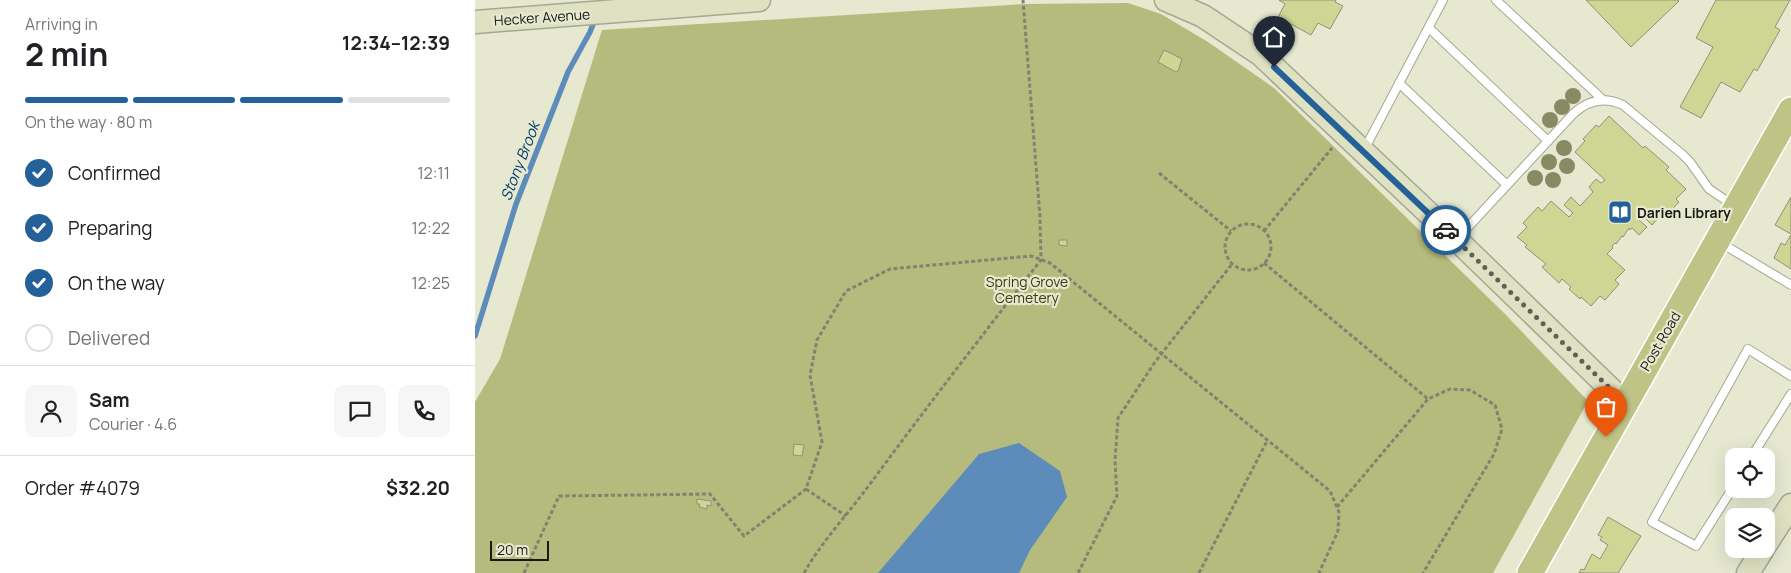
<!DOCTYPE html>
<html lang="en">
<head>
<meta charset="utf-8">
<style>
  :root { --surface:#fff; --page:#f6f6f6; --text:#202124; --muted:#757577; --line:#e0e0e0; --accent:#236198 }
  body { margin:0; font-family:Manrope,sans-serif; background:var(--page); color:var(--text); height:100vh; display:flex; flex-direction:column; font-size:19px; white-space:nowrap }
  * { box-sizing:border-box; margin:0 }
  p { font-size:16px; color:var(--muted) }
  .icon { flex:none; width:28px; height:28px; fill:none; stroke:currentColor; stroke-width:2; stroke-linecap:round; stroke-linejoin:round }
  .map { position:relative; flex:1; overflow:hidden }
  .sheet { display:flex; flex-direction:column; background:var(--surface); width:475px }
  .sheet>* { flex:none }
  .controls { position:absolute; left:1250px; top:448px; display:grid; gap:10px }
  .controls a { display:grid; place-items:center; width:50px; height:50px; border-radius:10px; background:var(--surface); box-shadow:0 5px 20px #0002; font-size:25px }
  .scale { position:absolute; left:15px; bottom:12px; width:59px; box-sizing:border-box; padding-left:5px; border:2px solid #17180f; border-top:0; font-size:14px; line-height:18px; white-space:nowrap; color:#17180f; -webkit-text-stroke:4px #e6e9d0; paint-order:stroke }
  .pin { position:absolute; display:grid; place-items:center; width:42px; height:42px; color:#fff; margin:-51px -21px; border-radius:50% 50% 50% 0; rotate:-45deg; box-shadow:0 0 5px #0007 }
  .pin .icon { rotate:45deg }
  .courier { position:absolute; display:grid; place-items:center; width:50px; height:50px; margin:-25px; border:4px solid #236198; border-radius:50%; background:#fff; color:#222; box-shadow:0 1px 6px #0007 }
  .overview em { font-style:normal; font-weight:700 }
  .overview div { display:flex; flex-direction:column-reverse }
  .overview { display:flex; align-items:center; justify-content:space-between; height:85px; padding:0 25px }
  h1 { font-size:32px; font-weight:700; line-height:38px }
  .bar { display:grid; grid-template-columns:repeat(4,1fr); gap:8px 5px; align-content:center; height:60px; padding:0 25px }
  .bar i { height:6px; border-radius:4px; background:var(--line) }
  .bar .active { background:var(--accent) }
  .bar p { grid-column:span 4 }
  .line { display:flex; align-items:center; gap:12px; padding:0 25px; border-top:1px solid var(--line) }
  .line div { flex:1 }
  .round { display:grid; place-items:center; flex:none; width:52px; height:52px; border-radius:10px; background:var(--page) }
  ol { padding:0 25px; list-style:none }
  li { display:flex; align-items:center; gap:15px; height:55px }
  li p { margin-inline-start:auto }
  li .icon { padding:5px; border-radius:50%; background:var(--accent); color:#fff; stroke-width:4 }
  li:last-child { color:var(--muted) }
  li i { width:28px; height:28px; border:2px solid var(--line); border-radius:50% }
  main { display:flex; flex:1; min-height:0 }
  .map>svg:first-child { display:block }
</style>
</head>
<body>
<main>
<section class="sheet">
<div class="overview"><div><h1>2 min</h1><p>Arriving in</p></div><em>12:34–12:39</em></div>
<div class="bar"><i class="active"></i><i class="active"></i><i class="active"></i><i></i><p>On the way · 80 m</p></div>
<ol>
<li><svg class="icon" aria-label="check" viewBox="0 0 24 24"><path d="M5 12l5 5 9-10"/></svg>Confirmed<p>12:11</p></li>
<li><svg class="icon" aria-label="check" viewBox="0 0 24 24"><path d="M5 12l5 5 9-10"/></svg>Preparing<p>12:22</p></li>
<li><svg class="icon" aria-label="check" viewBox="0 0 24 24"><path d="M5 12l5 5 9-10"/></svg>On the way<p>12:25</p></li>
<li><i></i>Delivered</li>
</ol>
<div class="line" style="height:90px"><a class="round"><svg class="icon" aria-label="person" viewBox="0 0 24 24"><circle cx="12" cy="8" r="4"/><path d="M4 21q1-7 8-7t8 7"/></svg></a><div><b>Sam</b><p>Courier · 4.6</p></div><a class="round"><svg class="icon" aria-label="chat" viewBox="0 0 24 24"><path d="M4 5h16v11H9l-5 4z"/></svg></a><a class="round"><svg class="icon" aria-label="phone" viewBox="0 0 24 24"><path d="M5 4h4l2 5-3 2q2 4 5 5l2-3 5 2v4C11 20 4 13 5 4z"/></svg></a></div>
<div class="line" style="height:65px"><div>Order #4079</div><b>$32.20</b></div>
</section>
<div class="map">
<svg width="1316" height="573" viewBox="0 0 1316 573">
  <rect width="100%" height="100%" fill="#e6e9d0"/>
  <polygon fill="#b5bb7c" points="653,3 686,14 733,42 799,88 1030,314 1113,401 1018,573 0,573 0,402 25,359 127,30 551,4"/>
  <polygon fill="#5d8cba" points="544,443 585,471 592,497 555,550 544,573 403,573 504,454"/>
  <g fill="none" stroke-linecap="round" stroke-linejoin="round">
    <polyline stroke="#5d8cba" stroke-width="5.5" points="0,336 41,204 93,72 115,32 120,19"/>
  </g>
  <g fill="#cfd593" stroke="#8f927b">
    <polygon points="804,0 861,0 860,2 868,6 855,29 843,23 836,35 803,17 810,4"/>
    <polygon points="1111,0 1203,0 1204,1 1156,47"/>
    <polygon points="1241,0 1315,0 1300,27 1305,30 1282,71 1279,69 1265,92 1246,82 1226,118 1205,107 1238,47 1221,38"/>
    <polygon points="689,50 707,59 703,71 701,72 683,62"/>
    <polygon points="1134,116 1168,148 1170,146 1194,167 1191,170 1211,189 1201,199 1204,202 1189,218 1186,215 1177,225 1168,216 1164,220 1172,227 1164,235 1157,228 1155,230 1154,228 1148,237 1147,236 1141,244 1140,243 1137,246 1138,248 1132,254 1150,270 1140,280 1144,284 1130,300 1125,296 1116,306 1106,297 1105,299 1094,289 1096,287 1087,279 1084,283 1067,267 1071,264 1050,247 1052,245 1042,237 1052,227 1048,223 1063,207 1067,211 1076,201 1094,217 1098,213 1089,205 1096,197 1105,206 1118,192 1114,187 1121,179 1126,183 1130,180 1100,152 1110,141 1108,139 1121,125 1124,127"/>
    <polygon points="1316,197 1316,234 1300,225"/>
    <polygon points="1316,235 1316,269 1299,258 1306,243 1310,245"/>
    <polygon points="584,240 592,240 592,246 584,245"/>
    <polygon points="319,444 329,445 327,456 318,455"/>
    <polygon points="222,499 236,501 236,506 232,505 232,509 224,507 225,504 222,504"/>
    <polygon points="1133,517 1166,536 1143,573 1104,573 1106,569 1109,570 1117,554 1125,559 1133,545 1125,540 1127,537 1123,535"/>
  </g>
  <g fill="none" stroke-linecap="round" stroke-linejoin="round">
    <g stroke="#a5a891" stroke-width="10">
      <g id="lane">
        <polyline points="1021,0 1127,99"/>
        <polyline points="954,28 1073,141"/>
        <polyline points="924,83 1032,185"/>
        <polyline points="889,150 968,0"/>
        <path d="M983,238L1098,114C1113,100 1129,96 1148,105L1207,154L1215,162L1234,189L1258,205"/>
        <polyline points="1246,243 1316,285"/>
        <polyline points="1277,456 1316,394"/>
        <polyline points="1259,486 1221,546 1177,522 1273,349 1316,376"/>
      </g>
    </g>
    <g stroke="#a5a891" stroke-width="25">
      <g id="secondary">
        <polyline points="691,0 728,16 785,54 982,240 1150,403"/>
        <polyline points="0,22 284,0"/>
        <polyline points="1291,544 1316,505"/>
        <polyline points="1273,573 1288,549"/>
      </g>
    </g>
    <g stroke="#fff" stroke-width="28">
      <polyline id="primary" points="1055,573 1316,110"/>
    </g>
    <g stroke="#818371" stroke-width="3" stroke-dasharray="4 2.5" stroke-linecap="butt">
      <polyline points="684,173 756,231"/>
      <circle cx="773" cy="247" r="23"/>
      <polyline points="789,231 857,148"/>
      <polyline points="789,263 953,399"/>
      <polyline points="331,489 371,516"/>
      <polyline points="862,507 953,399 975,389 995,390 1020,405 1027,429 1019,454 948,573"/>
      <polyline points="49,573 84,496 235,494 269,536 331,489 347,442 335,375 342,340 371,291 415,269 556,256 575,263 855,491 864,512 863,531 844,573"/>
      <path d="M329,573C347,541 373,514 395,484C451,408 508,334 566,260L565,217L548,0"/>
      <polyline points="603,573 642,496 640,461 643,418 680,362 757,264"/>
      <polyline points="724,573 792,441"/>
    </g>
    <use href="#lane" stroke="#fff" stroke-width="8"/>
    <use href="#secondary" stroke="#dfe1c3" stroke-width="22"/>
    <use href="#primary" stroke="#bfc386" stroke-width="25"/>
  </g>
  <g fill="#878a63">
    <circle cx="1098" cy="96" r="8"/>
    <circle cx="1087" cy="107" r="8"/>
    <circle cx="1075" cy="120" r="8"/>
    <circle cx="1089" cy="148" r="8"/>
    <circle cx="1074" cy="162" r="8"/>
    <circle cx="1092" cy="166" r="8"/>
    <circle cx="1060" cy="178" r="8"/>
    <circle cx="1078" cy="180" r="8"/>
  </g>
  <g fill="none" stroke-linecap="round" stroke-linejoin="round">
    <polyline stroke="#5f6153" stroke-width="5" stroke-dasharray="0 9" points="971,230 1150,403 1131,437"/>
    <polyline stroke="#236198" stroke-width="6" points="799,67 971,230"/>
  </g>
  <defs>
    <g id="library-square" transform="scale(1.25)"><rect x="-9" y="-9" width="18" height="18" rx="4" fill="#236198" stroke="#e6e9d0"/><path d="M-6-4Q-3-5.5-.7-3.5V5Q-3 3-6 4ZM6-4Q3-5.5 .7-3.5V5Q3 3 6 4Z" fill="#fff"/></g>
  </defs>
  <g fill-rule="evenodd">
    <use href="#library-square" x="1145" y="212"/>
  </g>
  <g text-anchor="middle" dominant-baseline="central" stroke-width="4.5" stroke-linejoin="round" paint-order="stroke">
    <g font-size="14" fill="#17180f" stroke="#e6e9d0">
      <text transform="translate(67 17) rotate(-4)">Hecker Avenue</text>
      <text transform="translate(1185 341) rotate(-60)">Post Road</text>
    </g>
    <g font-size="14" font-weight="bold" fill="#17180f" stroke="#e6e9d0" text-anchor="start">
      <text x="1162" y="212">Darien Library</text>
    </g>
    <g font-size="14" fill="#3a3d09" stroke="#e6e9d0">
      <text x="552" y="281">Spring Grove<tspan x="552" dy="16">Cemetery</tspan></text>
    </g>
    <g font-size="15" font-style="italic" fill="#033d68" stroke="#e6e9d0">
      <text transform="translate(45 161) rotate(-69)">Stony Brook</text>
    </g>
  </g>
</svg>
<div class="controls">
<a><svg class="icon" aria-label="locate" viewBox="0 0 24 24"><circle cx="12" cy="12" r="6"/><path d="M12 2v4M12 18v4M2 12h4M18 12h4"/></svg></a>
<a><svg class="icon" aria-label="layers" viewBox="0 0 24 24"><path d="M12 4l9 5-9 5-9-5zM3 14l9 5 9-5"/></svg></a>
</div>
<div class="scale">20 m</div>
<div class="pin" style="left:1131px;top:437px;background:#ea580c"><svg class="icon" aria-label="bag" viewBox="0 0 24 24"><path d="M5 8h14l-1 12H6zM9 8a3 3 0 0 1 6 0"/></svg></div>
<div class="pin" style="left:799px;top:67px;background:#1f2937"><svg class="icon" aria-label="home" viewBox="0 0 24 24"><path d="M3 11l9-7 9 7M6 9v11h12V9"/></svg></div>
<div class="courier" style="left:971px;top:230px"><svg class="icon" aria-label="car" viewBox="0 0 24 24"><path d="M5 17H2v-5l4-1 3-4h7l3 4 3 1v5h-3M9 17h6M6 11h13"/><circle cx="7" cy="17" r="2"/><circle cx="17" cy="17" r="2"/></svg></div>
</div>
</main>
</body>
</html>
